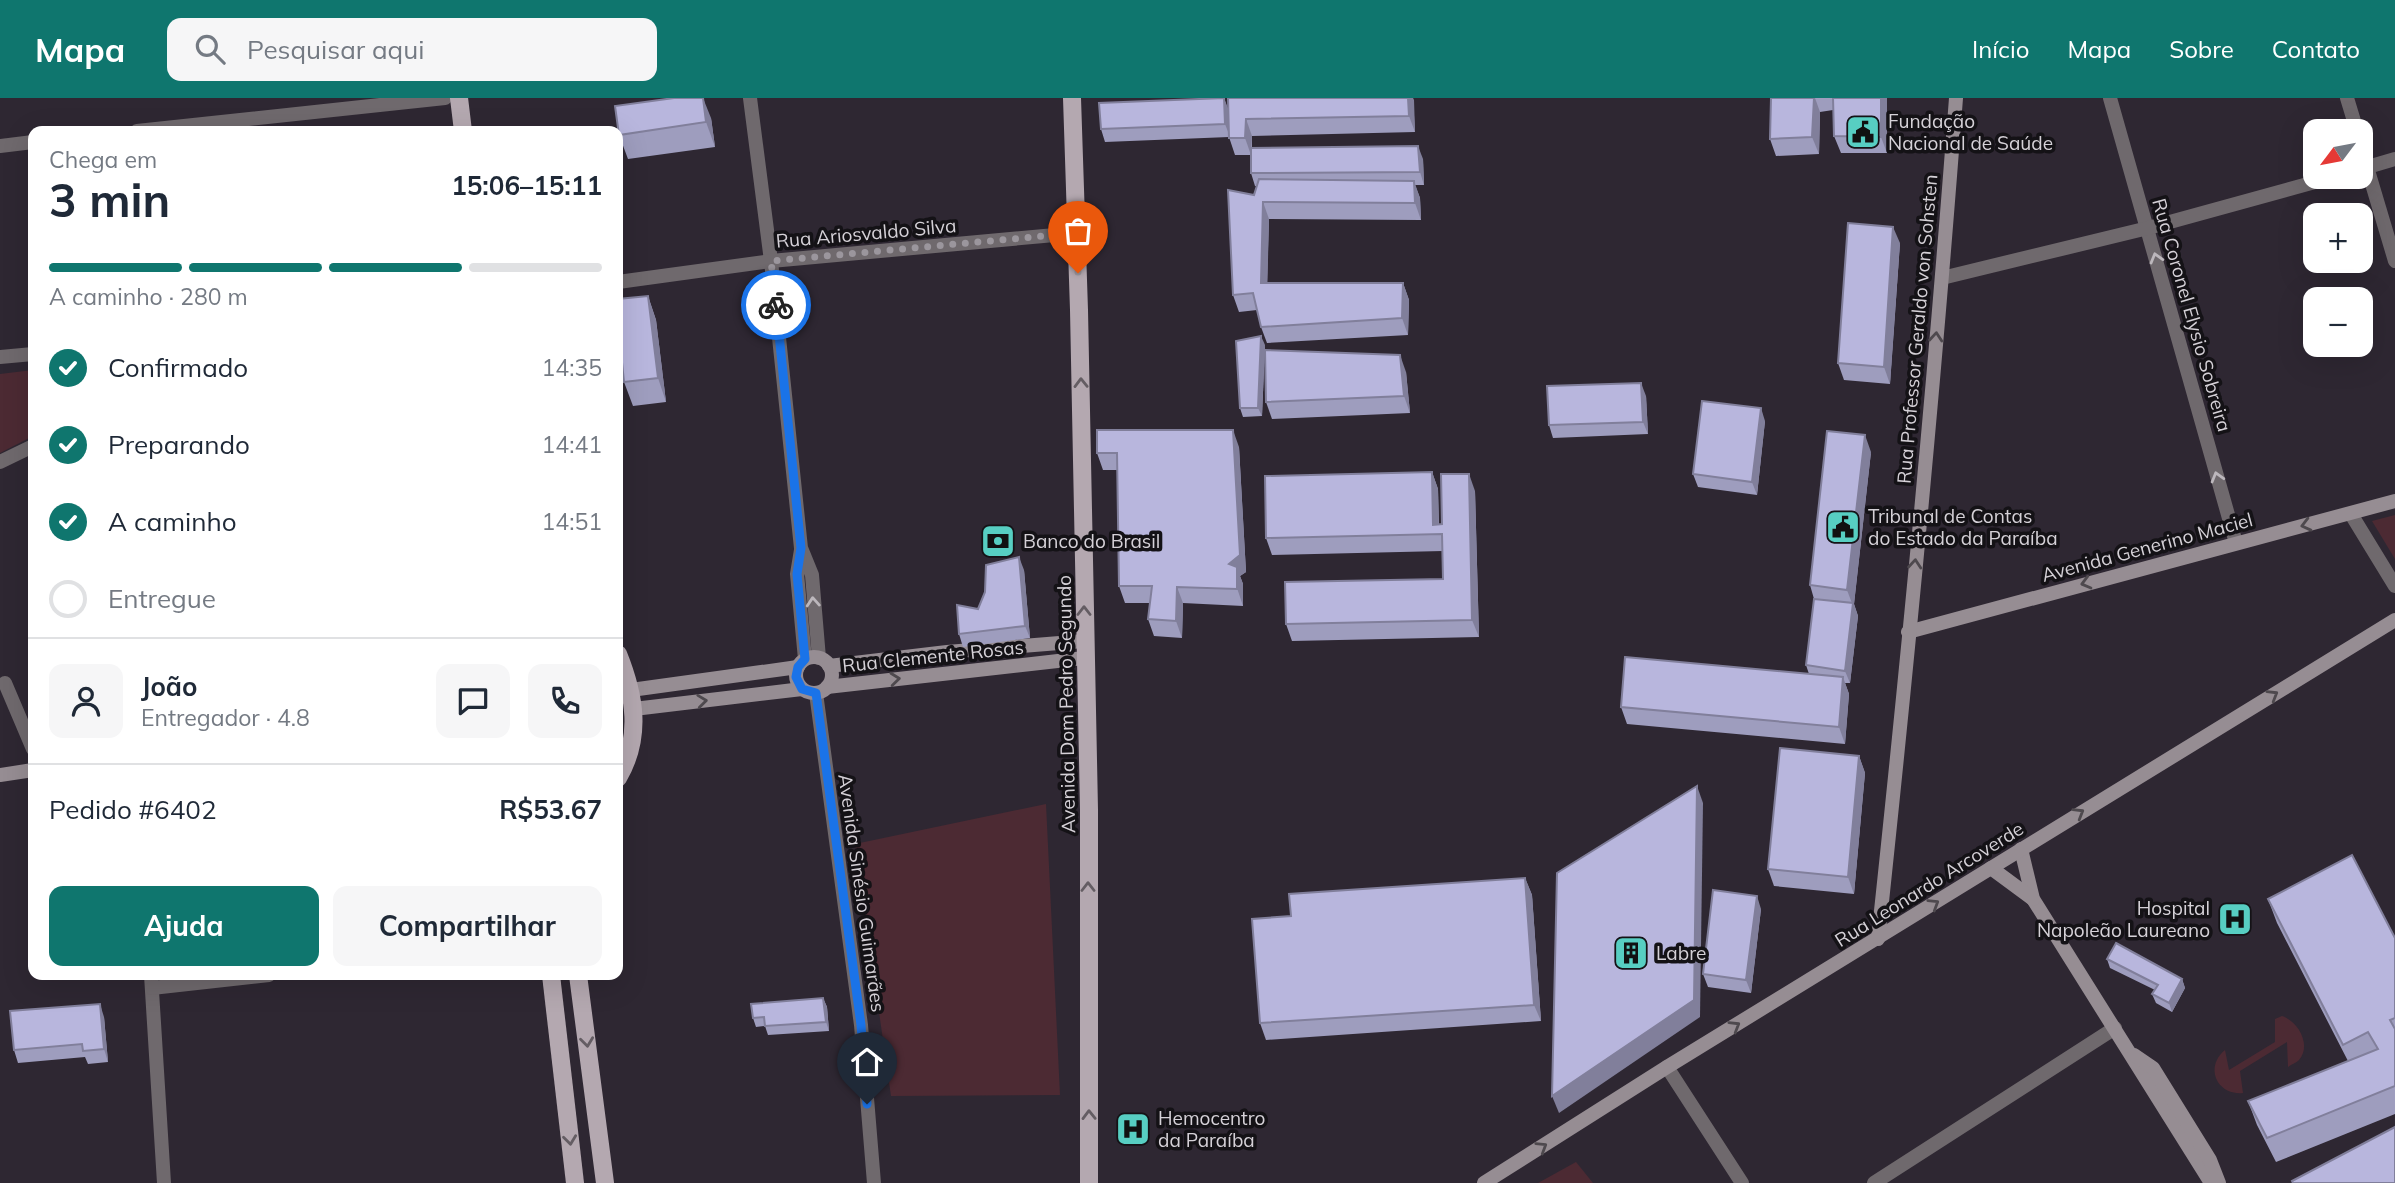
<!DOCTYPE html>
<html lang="pt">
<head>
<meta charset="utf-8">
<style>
  :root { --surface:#fff; --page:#f6f6f7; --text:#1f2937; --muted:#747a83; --line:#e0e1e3; --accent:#0f766e }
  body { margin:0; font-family:Mulish,sans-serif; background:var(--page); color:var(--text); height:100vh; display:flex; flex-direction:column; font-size:26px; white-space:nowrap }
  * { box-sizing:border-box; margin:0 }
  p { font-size:23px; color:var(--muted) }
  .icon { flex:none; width:38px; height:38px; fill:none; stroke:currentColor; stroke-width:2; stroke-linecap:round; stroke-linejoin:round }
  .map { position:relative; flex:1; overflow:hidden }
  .details { position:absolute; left:28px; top:28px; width:595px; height:854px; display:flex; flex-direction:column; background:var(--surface); border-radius:14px; box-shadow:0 7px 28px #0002 }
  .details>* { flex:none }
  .needle { width:46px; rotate:238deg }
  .controls { position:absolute; left:2303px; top:21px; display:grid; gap:14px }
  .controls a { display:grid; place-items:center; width:70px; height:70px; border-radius:14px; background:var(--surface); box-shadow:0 7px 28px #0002; font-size:35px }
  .pin { position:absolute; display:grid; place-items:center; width:60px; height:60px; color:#fff; margin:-72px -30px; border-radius:50% 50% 50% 0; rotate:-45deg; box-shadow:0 0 7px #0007 }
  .pin .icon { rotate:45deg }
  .courier { position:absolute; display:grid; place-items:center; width:70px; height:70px; margin:-35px; border:5px solid #1a73e8; border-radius:50%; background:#fff; color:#222; box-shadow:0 2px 9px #0007 }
  .summary em { font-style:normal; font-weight:700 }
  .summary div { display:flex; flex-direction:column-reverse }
  .summary { display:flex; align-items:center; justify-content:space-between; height:119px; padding:0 21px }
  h1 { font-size:46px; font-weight:700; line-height:52px }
  .bar { display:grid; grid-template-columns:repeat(4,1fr); gap:10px 7px; align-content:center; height:84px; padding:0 21px }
  .bar i { height:9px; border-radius:5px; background:var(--line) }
  .bar .on { background:var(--accent) }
  .bar p { grid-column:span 4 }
  .line { display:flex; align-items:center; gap:18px; padding:0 21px; border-top:2px solid var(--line) }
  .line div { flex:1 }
  .round { display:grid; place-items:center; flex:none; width:74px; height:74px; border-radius:14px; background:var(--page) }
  ol { padding:0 21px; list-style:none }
  li { display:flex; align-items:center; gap:21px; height:77px }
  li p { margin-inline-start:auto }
  li .icon { padding:7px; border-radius:50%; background:var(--accent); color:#fff; stroke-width:4 }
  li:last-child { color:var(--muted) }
  li i { width:38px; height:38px; border:4px solid var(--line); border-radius:50% }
  .button { display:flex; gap:14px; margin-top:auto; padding:14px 21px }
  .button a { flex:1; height:80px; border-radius:14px; background:var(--accent); color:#fff; font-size:28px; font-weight:700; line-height:80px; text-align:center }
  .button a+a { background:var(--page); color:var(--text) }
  header { display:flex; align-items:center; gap:42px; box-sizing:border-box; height:98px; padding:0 35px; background:var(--accent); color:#fff }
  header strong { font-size:33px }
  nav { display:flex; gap:38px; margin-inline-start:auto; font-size:24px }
  .search { width:490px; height:63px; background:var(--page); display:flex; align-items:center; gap:18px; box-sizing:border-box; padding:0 24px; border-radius:14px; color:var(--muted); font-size:26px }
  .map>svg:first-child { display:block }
</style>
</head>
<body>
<header>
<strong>Mapa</strong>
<div class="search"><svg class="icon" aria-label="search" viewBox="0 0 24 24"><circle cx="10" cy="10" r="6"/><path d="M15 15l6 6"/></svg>Pesquisar aqui</div>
<nav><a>Início</a><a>Mapa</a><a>Sobre</a><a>Contato</a></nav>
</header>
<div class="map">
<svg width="2395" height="1085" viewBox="0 0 2395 1085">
  <rect width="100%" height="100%" fill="#2e2732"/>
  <g fill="#4c2a33">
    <polygon points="33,272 33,338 0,355 0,276"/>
    <polygon points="2395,417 2395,461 2372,423"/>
    <polygon points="1046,706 1060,997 891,998 855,746"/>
    <path d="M2282,918C2298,923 2312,947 2299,962C2296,965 2292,966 2288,969L2287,944L2240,973L2243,995C2217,998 2204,969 2225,952L2229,972L2275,944V921Z"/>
    <polygon points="1576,1064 1593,1085 1538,1085"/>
  </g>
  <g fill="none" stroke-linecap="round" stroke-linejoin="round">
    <g stroke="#6f696d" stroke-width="14">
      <polyline points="750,0 771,163 801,450 812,477 819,560"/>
      <polyline points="2110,0 2236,445"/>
      <polyline points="2347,0 2357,33"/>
      <polyline points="137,33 445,0"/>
      <polyline points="0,48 33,44"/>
      <polyline points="2361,49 2395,163"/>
      <polyline points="2361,71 2395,61"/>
      <polyline points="1942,180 2148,130 2333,79"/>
      <polyline points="618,184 771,163 1077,135"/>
      <polyline points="0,259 33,256"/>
      <polyline points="0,364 33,348"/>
      <polyline points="2351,416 2395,488"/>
      <polyline points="801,452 797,476 805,561"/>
      <polyline points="5,585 33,651"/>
      <polyline points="816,595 861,927 874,1085"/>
      <polyline points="151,877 164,1085"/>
      <polyline points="152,890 269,877"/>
      <polyline points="1667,969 1742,1085"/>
      <polyline points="1874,1085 2115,930"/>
    </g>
    <g stroke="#968d93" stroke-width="14">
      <polyline points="1908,534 2395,403"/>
      <circle cx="814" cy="577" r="18"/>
      <polyline points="829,568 947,554 1084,543"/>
      <polyline points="827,589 1084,560"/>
      <polyline points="631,592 798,569"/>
      <polyline points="634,611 802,591"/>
      <polyline points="0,677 33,672"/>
      <polyline points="2021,751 2033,801 2211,1085"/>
      <polyline points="1991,770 2033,801"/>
      <path d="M1878,841C1908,561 1935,281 1956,0"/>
      <polyline points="2134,957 2153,970 2210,1062 2219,1085"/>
      <polyline points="1484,1085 1667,969 2395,522"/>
    </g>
    <g stroke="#b4a8b0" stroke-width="18">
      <polyline points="459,0 463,33"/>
      <polyline points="1072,0 1079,212 1089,712 1089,1085"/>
      <path d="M618,556C635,598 642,639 618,680"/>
      <polyline points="551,877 575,1085"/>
      <polyline points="578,877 605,1085"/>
    </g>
  </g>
  <g fill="#9e9dbe">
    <polygon points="1224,0 1228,12 1228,0 1413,0 1415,34 1252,38 1252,50 1423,61 1424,87 1415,87 1420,100 1421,122 1269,121 1267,185 1403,185 1409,202 1408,237 1267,245 1261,229 1257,212 1239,214 1233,197 1257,88 1255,88 1251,75 1251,57 1235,57 1229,39 1105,44 1101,31"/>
    <polygon points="1771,0 1887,0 1887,55 1841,55 1834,38 1833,12 1820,14 1819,56 1776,58 1770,41"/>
    <polygon points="711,20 715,49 628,61 619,37"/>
    <polygon points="1900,145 1890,286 1844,282 1838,265"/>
    <polygon points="648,198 656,222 666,304 633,308 624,284"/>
    <polygon points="1265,247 1262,318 1243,319 1240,310"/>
    <polygon points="1406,274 1410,315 1272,321 1266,304"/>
    <polygon points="1646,298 1648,336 1553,340 1549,327"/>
    <polygon points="1765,323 1757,397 1698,389 1693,376"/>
    <polygon points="1239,349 1246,474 1240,478 1243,486 1243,508 1183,505 1182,540 1154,538 1148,521 1150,505 1125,505 1119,488 1117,372 1103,372 1097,355"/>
    <polygon points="1871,354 1854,506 1858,518 1850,585 1845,585 1849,596 1845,646 1627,626 1621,609 1809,576 1806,567 1814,501 1810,487"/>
    <polygon points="1432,374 1438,391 1439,426 1442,426 1475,393 1479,539 1292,543 1286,526 1443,481 1443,453 1272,457 1266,440"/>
    <polygon points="1024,472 1030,540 963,549 959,536 978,511"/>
    <polygon points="1859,658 1865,675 1854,796 1774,788 1768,771"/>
    <polygon points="1525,780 1532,797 1541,923 1266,942 1260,925 1291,818"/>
    <polygon points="2268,801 2395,840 2395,1016 2276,1064 2257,1027 2248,1003 2348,963 2277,825"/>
    <polygon points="1761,811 1751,895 1708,889 1703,876"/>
    <polygon points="2107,861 2182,881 2185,890 2172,914 2156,905 2152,896 2155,892 2110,870"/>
    <polygon points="823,900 827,909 829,933 768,937 765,928 756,929 753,920"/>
    <polygon points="104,919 108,964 88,966 85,959 18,965 14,952"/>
  </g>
  <g fill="#817f9b">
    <polygon points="703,0 711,20 715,49 706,24"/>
    <polygon points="1224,0 1229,13 1230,39 1225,26"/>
    <polygon points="1408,0 1413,0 1414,2 1415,34 1409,18"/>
    <polygon points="1814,0 1815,0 1820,14 1819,56 1812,39"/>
    <polygon points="1881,0 1887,0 1887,55 1881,39"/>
    <polygon points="1246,21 1252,38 1251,57 1245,40"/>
    <polygon points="1418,48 1423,61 1424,87 1420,74"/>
    <polygon points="1414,83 1420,100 1421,122 1415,105"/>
    <polygon points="1263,104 1269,121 1267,202 1261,185"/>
    <polygon points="1893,129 1900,145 1890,286 1884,269"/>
    <polygon points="1403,185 1409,202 1408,237 1402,220"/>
    <polygon points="648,198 656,222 666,304 658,280"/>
    <polygon points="1261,238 1265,247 1262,318 1258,310"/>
    <polygon points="1400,257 1406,274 1410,315 1404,298"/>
    <polygon points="1641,285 1646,298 1648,336 1643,324"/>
    <polygon points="1761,310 1765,323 1757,397 1752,384"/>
    <polygon points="1233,332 1239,349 1246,474 1240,478 1243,486 1243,508 1229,466"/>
    <polygon points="1865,337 1871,354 1854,506 1858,518 1850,585 1845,573 1853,508 1847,492"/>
    <polygon points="1432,374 1438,391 1439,436 1433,427"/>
    <polygon points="1469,376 1475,393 1479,539 1472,522"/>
    <polygon points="1019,459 1024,472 1030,540 1025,528"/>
    <polygon points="1177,489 1183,505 1182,540 1176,523"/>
    <polygon points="1843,579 1849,596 1845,646 1839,629"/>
    <polygon points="1859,658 1865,675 1854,796 1848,779"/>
    <polygon points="1697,688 1703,705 1700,919 1559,1015 1552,998"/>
    <polygon points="1525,780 1532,797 1541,923 1534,907"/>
    <polygon points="1757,798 1761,811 1751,895 1746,882"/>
    <polygon points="2182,881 2185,890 2172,914 2169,905"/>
    <polygon points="823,900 827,909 829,933 826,924"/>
    <polygon points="100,906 104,919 108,964 104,951"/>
  </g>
  <g fill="#b8b6dd" stroke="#817f9b" stroke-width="2">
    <polygon points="674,0 703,0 706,24 619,37 615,8"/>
    <polygon points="1224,0 1225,26 1101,31 1099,5"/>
    <polygon points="1228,0 1408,0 1409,18 1246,21 1245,40 1229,40"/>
    <polygon points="1771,0 1814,0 1812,39 1770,41"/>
    <polygon points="1833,0 1881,0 1881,39 1834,38"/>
    <polygon points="1418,48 1420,74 1251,75 1251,50"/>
    <polygon points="1259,81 1414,83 1415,105 1263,104 1261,185 1403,185 1402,220 1261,229 1253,195 1233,197 1228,92 1254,97"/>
    <polygon points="1848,125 1893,129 1884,269 1838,265"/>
    <polygon points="648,198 658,280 624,284 618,225 618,201"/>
    <polygon points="1261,238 1258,310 1240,310 1236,243"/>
    <polygon points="1265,252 1400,257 1404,298 1266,304"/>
    <polygon points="1641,285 1643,324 1549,327 1547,288"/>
    <polygon points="1702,303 1761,310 1752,384 1693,376"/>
    <polygon points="1097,332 1233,332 1240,457 1229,466 1237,469 1237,491 1177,489 1176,523 1148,521 1152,488 1119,488 1117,355 1097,355"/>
    <polygon points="1827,333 1865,337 1847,492 1810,487"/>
    <polygon points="1432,374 1433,427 1442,426 1441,376 1469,376 1472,522 1286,526 1285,484 1443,481 1442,436 1266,440 1265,378"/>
    <polygon points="1019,459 1025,528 959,536 957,507 978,511 985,494 986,467"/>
    <polygon points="1814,501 1853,505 1845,573 1806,567"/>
    <polygon points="1625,559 1843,579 1839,629 1621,609"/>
    <polygon points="1780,650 1859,658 1848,779 1768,771"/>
    <polygon points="1697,688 1694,902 1552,998 1557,775"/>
    <polygon points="2352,757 2395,840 2395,920 2390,922 2395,931 2395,988 2267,1040 2248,1003 2378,951 2368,934 2343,947 2268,801"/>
    <polygon points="1525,780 1534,907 1260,925 1252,821 1291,818 1289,796"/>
    <polygon points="1713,792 1757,798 1746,882 1703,876"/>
    <polygon points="2116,845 2182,881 2169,905 2152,896 2158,887 2107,861"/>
    <polygon points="823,900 826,924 765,928 764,919 753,920 751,906"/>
    <polygon points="100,906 104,951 83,953 82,946 14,952 10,913"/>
    <polygon points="2395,1029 2395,1085 2293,1085 2292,1083"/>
  </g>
  <defs><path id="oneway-chevron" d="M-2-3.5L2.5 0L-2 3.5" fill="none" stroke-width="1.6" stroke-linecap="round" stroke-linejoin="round" transform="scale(1.75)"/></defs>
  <g stroke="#bcb7bc">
    <use href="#oneway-chevron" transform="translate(2156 160) rotate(-106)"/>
    <use href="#oneway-chevron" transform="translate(2217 379) rotate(-106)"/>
    <use href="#oneway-chevron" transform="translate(813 504) rotate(-94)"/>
  </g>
  <g stroke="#4e494e">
    <use href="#oneway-chevron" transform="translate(1936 239) rotate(-85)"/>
    <use href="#oneway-chevron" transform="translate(2306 427) rotate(166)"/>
    <use href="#oneway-chevron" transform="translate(1915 466) rotate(-85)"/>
    <use href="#oneway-chevron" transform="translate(2086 485) rotate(165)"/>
    <use href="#oneway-chevron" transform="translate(895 581) rotate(-6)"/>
    <use href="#oneway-chevron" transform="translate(2273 597) rotate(-31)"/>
    <use href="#oneway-chevron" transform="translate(702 603) rotate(-7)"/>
    <use href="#oneway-chevron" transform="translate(2079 715) rotate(-31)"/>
    <use href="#oneway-chevron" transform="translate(1934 806) rotate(-32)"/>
    <use href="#oneway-chevron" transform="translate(1735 928) rotate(-31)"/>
    <use href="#oneway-chevron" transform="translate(1542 1049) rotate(-32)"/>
  </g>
  <g stroke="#645d63">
    <use href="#oneway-chevron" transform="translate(1081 285) rotate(-91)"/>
    <use href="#oneway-chevron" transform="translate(1084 513) rotate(-90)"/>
    <use href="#oneway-chevron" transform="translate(1088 789) rotate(-90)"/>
    <use href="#oneway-chevron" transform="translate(587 944) rotate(83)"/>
    <use href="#oneway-chevron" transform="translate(1089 1017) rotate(-91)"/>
    <use href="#oneway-chevron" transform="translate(570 1042) rotate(83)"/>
  </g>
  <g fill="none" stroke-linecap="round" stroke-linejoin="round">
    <polyline stroke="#9b969d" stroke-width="7" stroke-dasharray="0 12.6" points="776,207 771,163 1077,135 1078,175"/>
    <polyline stroke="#1a73e8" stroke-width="9" points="776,207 801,450 797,476 805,561 798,569 796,579 802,591 816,595 861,927 867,1006"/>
  </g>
  <defs>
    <g id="civic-square" transform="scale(1.75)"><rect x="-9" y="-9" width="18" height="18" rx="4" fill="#57cec2" stroke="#141216"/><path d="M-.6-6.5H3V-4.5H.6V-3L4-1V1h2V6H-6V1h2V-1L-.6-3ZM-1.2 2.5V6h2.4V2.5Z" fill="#111"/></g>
    <g id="bank-square" transform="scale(1.75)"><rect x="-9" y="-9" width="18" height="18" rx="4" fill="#57cec2" stroke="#141216"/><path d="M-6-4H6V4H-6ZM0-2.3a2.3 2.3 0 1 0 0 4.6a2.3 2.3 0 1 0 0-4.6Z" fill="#111"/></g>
    <g id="hospital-square" transform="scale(1.75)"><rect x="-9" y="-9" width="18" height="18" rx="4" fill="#57cec2" stroke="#141216"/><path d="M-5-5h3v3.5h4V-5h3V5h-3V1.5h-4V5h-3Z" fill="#111"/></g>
    <g id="building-square" transform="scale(1.75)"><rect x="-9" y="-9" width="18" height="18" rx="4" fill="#57cec2" stroke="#141216"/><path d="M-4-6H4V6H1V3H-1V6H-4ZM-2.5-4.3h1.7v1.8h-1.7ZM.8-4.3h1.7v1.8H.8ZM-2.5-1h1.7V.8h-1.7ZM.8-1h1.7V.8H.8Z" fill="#111"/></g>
  </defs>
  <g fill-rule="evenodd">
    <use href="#civic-square" x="1863" y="34"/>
    <use href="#civic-square" x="1843" y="429"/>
    <use href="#bank-square" x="998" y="443"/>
    <use href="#hospital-square" x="2235" y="821"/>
    <use href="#building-square" x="1631" y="855"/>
    <use href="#hospital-square" x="1133" y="1031"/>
  </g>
  <g text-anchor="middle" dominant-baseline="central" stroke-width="7" stroke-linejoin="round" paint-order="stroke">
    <g font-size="19" fill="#d5d1d7" stroke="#141216" text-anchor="start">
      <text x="1888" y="23">Fundação<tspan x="1888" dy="22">Nacional de Saúde</tspan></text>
      <text x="1868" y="418">Tribunal de Contas<tspan x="1868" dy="22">do Estado da Paraíba</tspan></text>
      <text x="1023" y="443">Banco do Brasil</text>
      <text x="2210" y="810" text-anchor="end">Hospital<tspan x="2210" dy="22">Napoleão Laureano</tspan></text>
      <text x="1656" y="855">Labre</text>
      <text x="1158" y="1020">Hemocentro<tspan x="1158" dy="22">da Paraíba</tspan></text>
    </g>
    <g font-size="19" fill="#d5d1d7" stroke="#141216">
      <text transform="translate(866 135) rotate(-5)">Rua Ariosvaldo Silva</text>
      <text transform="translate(2192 217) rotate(74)">Rua Coronel Elysio Sobreira</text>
      <text transform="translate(1917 231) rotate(-85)">Rua Professor Geraldo von Sohsten</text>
      <text transform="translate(2147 449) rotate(-15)">Avenida Generino Maciel</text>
      <text transform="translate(933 558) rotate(-6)">Rua Clemente Rosas</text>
      <text transform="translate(1066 606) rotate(-91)">Avenida Dom Pedro Segundo</text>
      <text transform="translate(1929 786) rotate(-32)">Rua Leonardo Arcoverde</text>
      <text transform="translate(862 795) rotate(82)">Avenida Sinésio Guimarães</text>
    </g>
  </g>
</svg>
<div class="controls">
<a><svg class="needle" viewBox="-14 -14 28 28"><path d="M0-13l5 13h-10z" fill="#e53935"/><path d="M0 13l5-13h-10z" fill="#747a83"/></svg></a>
<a>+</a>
<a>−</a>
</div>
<div class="pin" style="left:1078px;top:175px;background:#ea580c"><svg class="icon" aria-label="bag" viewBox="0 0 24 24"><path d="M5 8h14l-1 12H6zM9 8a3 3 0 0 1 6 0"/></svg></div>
<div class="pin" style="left:867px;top:1006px;background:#1f2937"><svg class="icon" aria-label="home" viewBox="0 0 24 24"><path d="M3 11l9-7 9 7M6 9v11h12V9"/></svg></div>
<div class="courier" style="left:776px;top:207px"><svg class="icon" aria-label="bike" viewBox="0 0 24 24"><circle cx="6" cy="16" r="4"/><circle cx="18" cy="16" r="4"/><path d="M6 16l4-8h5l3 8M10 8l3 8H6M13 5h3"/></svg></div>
<section class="details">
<div class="summary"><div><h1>3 min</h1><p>Chega em</p></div><em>15:06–15:11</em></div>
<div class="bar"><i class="on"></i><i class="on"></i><i class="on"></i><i></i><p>A caminho · 280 m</p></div>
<ol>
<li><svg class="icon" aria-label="check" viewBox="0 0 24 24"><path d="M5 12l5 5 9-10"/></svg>Confirmado<p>14:35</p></li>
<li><svg class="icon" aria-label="check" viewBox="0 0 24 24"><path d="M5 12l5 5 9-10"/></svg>Preparando<p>14:41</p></li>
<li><svg class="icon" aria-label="check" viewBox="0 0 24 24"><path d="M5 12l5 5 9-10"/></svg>A caminho<p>14:51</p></li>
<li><i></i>Entregue</li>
</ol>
<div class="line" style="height:126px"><a class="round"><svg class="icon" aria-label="person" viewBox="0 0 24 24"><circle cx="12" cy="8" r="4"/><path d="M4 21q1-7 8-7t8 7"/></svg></a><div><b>João</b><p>Entregador · 4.8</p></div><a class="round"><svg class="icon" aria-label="chat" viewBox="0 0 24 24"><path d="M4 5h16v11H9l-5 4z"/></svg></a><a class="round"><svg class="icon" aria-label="phone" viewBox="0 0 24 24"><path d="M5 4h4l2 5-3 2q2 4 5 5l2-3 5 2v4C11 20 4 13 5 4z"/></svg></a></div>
<div class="line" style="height:91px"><div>Pedido #6402</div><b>R$53.67</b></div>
<div class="button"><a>Ajuda</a><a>Compartilhar</a></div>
</section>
</div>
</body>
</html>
